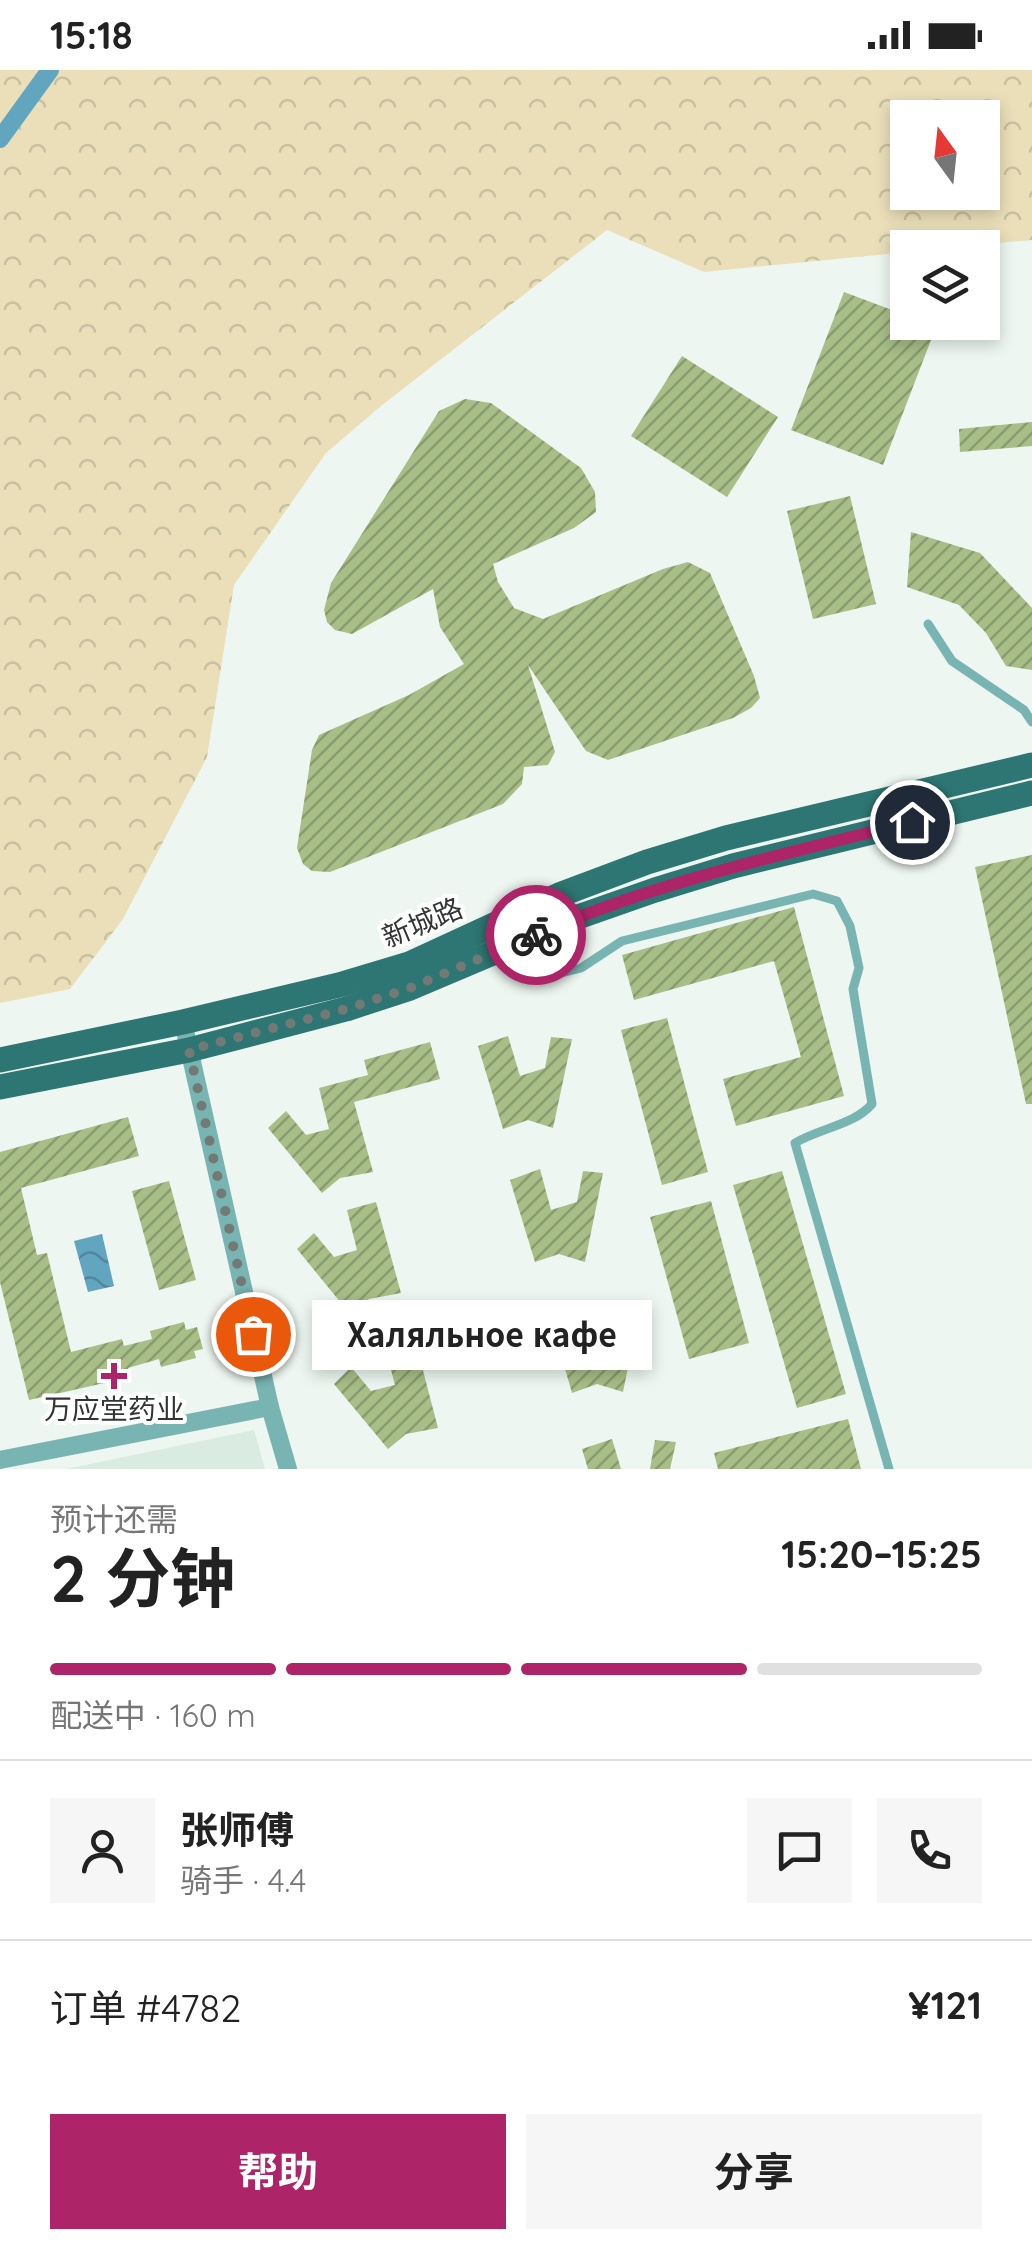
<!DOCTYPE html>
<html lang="zh">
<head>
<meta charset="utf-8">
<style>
  :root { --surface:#fff; --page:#f6f6f6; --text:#222; --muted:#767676; --line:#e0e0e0; --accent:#ad2568 }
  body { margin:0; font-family:Quicksand,"Noto Sans SC",sans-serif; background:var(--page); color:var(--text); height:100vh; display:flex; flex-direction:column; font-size:38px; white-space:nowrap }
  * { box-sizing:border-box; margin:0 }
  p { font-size:32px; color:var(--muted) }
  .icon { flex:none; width:55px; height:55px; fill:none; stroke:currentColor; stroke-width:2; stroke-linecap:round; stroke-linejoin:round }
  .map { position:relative; height:1399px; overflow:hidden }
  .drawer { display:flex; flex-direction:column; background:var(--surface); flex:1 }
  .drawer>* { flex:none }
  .needle { width:65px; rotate:345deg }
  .tools { position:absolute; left:890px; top:30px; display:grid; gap:20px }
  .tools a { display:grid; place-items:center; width:110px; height:110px; border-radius:0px; background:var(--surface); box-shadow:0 5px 15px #0003; font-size:50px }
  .pin { position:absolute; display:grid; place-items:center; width:85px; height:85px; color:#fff; margin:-42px; border:5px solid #fff; border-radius:50%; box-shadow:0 2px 10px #0007 }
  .courier { position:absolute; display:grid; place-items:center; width:100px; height:100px; margin:-50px; border:8px solid #ad2568; border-radius:50%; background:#fff; color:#222; box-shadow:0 2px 12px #0007 }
  .bubble { position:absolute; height:70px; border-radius:0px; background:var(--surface); box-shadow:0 5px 15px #0003; font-size:32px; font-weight:700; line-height:70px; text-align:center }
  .head em { font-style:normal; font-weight:700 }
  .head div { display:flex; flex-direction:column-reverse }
  .head { display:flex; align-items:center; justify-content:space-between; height:170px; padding:0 50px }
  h1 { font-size:65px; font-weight:700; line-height:75px }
  .bar { display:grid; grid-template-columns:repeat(4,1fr); gap:15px 10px; align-content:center; height:120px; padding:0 50px }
  .bar i { height:12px; border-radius:8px; background:var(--line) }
  .bar .selected { background:var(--accent) }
  .bar p { grid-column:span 4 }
  .line { display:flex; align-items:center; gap:25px; padding:0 50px; border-top:2px solid var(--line) }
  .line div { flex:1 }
  .round { display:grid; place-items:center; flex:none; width:105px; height:105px; border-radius:0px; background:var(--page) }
  .button { display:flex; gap:20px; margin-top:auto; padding:20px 50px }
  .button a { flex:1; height:115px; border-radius:0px; background:var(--accent); color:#fff; font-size:40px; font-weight:700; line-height:115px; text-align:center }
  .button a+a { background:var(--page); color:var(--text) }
  .status { display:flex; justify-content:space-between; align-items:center; height:70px; padding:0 50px; background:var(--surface); direction:ltr }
  .status svg { height:28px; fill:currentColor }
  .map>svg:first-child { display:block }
</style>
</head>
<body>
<div class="status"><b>15:18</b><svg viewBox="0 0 49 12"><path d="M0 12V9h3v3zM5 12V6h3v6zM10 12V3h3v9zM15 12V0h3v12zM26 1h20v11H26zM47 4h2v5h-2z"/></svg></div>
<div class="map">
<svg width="1032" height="1399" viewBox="0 0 1032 1399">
  <defs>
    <pattern id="forest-crowns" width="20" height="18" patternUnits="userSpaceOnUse" patternTransform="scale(2.5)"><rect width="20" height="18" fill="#eadfb9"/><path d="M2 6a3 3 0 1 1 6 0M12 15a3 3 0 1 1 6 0" fill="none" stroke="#c9c0a0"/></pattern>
    <pattern id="water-waves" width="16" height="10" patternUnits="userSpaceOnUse" patternTransform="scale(2.5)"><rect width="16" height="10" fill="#61a5bf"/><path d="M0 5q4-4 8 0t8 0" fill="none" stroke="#51879c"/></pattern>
    <pattern id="building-hatch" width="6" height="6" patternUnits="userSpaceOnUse" patternTransform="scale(2.5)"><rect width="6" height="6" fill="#a7be87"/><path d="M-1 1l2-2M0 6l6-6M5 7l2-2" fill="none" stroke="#899b6f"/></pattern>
  </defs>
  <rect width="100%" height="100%" fill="#edf6f0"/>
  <polygon fill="#daece1" points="254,1360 265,1399 66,1399"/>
  <path fill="url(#forest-crowns)" fill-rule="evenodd" d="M0,0H1032V170L958,177L908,178L907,182L704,202L607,160L381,336L326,383L234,515L207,687L123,849L70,919L0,933ZM908,48H982V122H908Z"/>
  <polygon fill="url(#water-waves)" points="102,1164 114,1216 88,1222 74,1171"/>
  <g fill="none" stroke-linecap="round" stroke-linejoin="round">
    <polyline stroke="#61a5bf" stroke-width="18" points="0,69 50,0"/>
  </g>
  <g fill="url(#building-hatch)">
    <polygon points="844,222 908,246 908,252 924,252 936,257 883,395 791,360"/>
    <polygon points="682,286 778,347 727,427 631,366"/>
    <polygon points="465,329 491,333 581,398 595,422 596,442 574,458 493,494 498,512 514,538 543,549 663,499 688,492 710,503 754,606 760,628 751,638 733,648 608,690 586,681 528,595 555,682 548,695 524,697 522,714 503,734 330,802 312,801 303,794 297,778 312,680 319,665 409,625 464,594 440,557 433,519 352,564 335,560 327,552 324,540 331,513 439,341"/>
    <polygon points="1032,352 1032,376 960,382 959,359"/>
    <polygon points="850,426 876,534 813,549 787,441"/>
    <polygon points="911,462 980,483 1032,538 1032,600 1006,596 986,563 959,535 907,517"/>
    <polygon points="1032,785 1032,1034 1026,1034 975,797"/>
    <polygon points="794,837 844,1026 736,1056 723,1009 801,987 774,891 634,930 622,885"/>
    <polygon points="667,948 708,1102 662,1115 621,960"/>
    <polygon points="508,966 520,1006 545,998 551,967 572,969 553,1058 528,1050 503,1059 478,976"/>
    <polygon points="430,972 440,1009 354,1032 373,1102 340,1108 322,1123 268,1058 286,1041 306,1065 329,1059 319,1018 368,1005 364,990"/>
    <polygon points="128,1047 139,1086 21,1118 37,1185 47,1183 71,1282 122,1269 124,1276 152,1269 150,1261 184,1252 186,1260 197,1257 203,1279 194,1281 196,1288 161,1297 159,1289 128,1298 131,1307 29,1330 0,1212 0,1082"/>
    <polygon points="540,1099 551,1140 577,1132 583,1101 603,1103 585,1192 559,1184 535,1192 510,1110"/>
    <polygon points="782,1101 846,1324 797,1338 733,1115"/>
    <polygon points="169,1111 196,1210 159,1220 132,1121"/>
    <polygon points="711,1131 749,1273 689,1289 650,1147"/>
    <polygon points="376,1132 401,1223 369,1229 350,1244 297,1179 314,1163 334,1187 357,1180 347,1140"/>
    <polygon points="578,1230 589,1270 615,1262 621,1231 641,1233 623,1322 597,1314 572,1323 548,1240"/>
    <polygon points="414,1266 438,1358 406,1364 388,1379 334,1314 351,1297 371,1321 395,1315 384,1274"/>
    <polygon points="848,1349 861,1399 718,1399 714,1383"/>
    <polygon points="612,1369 621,1399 588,1399 582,1379"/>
    <polygon points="655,1370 676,1372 670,1399 650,1399"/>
  </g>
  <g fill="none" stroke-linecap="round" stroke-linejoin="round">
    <g stroke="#78b4b2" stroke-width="9">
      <polyline points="928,554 952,591 1024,640 1032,652"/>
      <path d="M523,872L534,895L557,904L581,898L622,871L813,824L837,831L850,856L859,898L853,919L872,1034C854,1055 820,1058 795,1073L889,1399"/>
    </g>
    <g stroke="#78b4b2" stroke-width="18">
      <polyline points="183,952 270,1337 288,1399"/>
      <polyline points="0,1390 270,1337"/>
    </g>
    <g stroke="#2e7673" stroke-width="25">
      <polyline points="0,990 183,952 339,915 409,894 559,825 647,792 726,768 1032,695"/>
      <polyline points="0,1017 189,980 346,939 410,918 575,848 655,820 733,796 1032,723"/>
    </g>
  </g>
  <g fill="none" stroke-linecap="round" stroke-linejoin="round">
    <polyline stroke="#737975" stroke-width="10" stroke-dasharray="0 18" points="253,1264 189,980 346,939 410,918 536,865"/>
    <path stroke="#ad2568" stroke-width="12" d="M536,865C656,812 784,784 912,752"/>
  </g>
  <path fill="#ad2568" stroke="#fff" stroke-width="4" d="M109 1291h10v10h10v10h-10v10h-10v-10h-10v-10h10z"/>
  <g text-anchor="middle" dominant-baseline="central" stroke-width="8" stroke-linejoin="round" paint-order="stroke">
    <g font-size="28" fill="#323533" stroke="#fff">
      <text transform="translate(422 852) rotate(-23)">新城路</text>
    </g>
    <g font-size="28" fill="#323533" stroke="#fff">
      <text x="114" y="1338">万应堂药业</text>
    </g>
  </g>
</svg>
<div class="tools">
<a><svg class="needle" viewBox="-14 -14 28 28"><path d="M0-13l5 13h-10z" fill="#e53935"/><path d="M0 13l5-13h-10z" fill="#767676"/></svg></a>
<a><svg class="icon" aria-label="layers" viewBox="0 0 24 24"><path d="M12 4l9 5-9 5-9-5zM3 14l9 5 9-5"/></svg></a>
</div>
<div class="pin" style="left:253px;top:1264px;background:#ea580c"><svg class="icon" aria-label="bag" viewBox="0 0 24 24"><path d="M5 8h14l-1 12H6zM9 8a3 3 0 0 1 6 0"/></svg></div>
<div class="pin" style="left:912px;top:752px;background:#1f2937"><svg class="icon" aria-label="home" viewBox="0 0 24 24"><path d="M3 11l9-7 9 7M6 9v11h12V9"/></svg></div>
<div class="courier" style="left:536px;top:865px"><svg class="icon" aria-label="bike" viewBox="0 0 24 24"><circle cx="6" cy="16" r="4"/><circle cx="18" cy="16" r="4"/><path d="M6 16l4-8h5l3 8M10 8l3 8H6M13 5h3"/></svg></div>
<div class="bubble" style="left:312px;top:1230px;width:340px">Халяльное кафе</div>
</div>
<section class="drawer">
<div class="head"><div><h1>2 分钟</h1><p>预计还需</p></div><em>15:20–15:25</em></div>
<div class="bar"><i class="selected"></i><i class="selected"></i><i class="selected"></i><i></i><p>配送中 · 160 m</p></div>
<div class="line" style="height:180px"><a class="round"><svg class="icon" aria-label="person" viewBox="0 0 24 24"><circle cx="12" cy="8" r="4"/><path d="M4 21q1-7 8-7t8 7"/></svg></a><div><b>张师傅</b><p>骑手 · 4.4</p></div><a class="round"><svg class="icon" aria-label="chat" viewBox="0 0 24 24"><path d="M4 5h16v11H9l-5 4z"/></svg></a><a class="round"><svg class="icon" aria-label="phone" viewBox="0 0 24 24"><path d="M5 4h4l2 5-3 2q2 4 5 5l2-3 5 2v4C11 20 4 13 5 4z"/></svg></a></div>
<div class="line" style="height:130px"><div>订单 #4782</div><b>¥121</b></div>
<div class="button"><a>帮助</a><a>分享</a></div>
</section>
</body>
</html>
